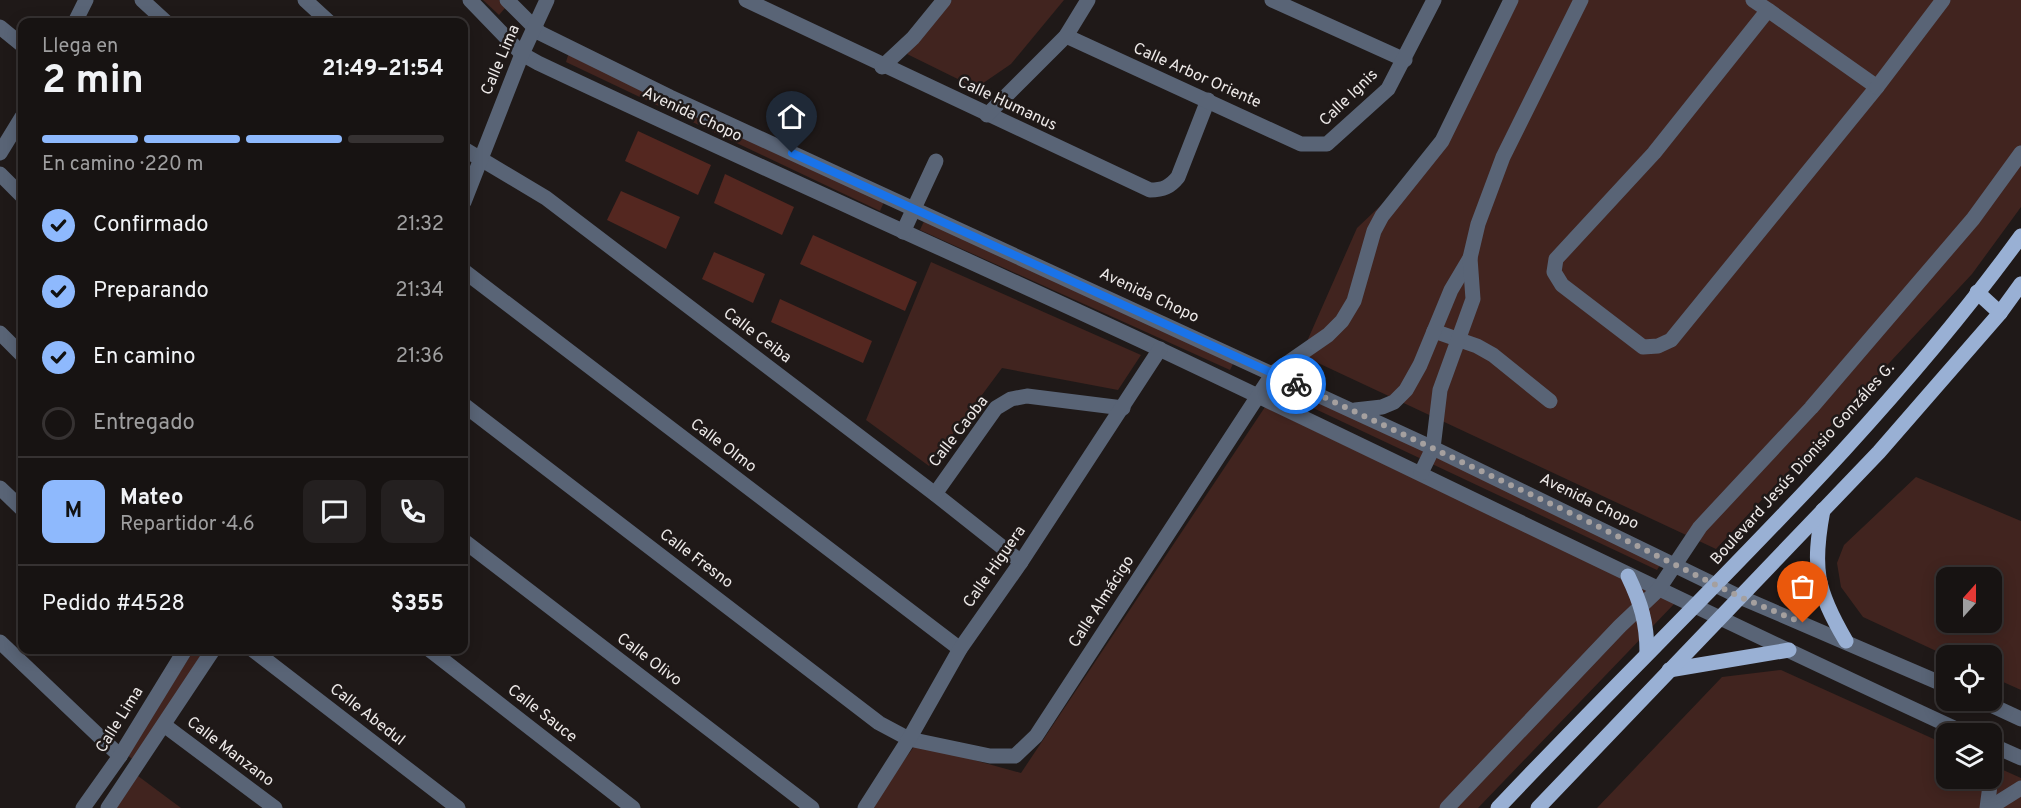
<!DOCTYPE html>
<html lang="es">
<head>
<meta charset="utf-8">
<style>
  :root { --surface:#171312; --page:#242020; --text:#f1f3f6; --muted:#9e9e9f; --line:#363232; --accent:#8eb9fd }
  body { margin:0; font-family:Overpass,sans-serif; background:var(--page); color:var(--text); height:100vh; display:flex; flex-direction:column; font-size:22px; white-space:nowrap }
  * { box-sizing:border-box; margin:0 }
  p { font-size:20px; color:var(--muted) }
  .icon { flex:none; width:33px; height:33px; fill:none; stroke:currentColor; stroke-width:2; stroke-linecap:round; stroke-linejoin:round }
  .map { position:relative; flex:1; overflow:hidden }
  .panel { position:absolute; left:18px; top:18px; width:450px; height:636px; display:flex; flex-direction:column; background:var(--surface); border-radius:12px; box-shadow:0 3px 15px #0003,0 0 0 2px var(--line) }
  .panel>* { flex:none }
  .needle { width:39px; rotate:21deg }
  .buttons { position:absolute; left:1936px; top:567px; display:grid; gap:12px }
  .buttons a { display:grid; place-items:center; width:66px; height:66px; border-radius:12px; background:var(--surface); box-shadow:0 3px 15px #0003,0 0 0 2px var(--line); font-size:30px }
  .pin { position:absolute; display:grid; place-items:center; width:51px; height:51px; color:#fff; margin:-62px -26px; border-radius:50% 50% 50% 0; rotate:-45deg; box-shadow:0 0 6px #0007 }
  .pin .icon { rotate:45deg }
  .courier { position:absolute; display:grid; place-items:center; width:60px; height:60px; margin:-30px; border:4px solid #1a73e8; border-radius:50%; background:#fff; color:#222; box-shadow:0 2px 8px #0007 }
  .head em { font-style:normal; font-weight:700 }
  .head div { display:flex; flex-direction:column-reverse }
  .head { display:flex; align-items:center; justify-content:space-between; height:102px; padding:0 24px }
  h1 { font-size:39px; font-weight:700; line-height:45px }
  .bar { display:grid; grid-template-columns:repeat(4,1fr); gap:9px 6px; align-content:center; height:72px; padding:0 24px }
  .bar i { height:8px; border-radius:4px; background:var(--line) }
  .bar .on { background:var(--accent) }
  .bar p { grid-column:span 4 }
  .line { display:flex; align-items:center; gap:15px; padding:0 24px; border-top:2px solid var(--line) }
  .line div { flex:1 }
  .round { display:grid; place-items:center; flex:none; width:63px; height:63px; border-radius:12px; background:var(--page) }
  ol { padding:0 24px; list-style:none }
  li { display:flex; align-items:center; gap:18px; height:66px }
  li p { margin-inline-start:auto }
  li .icon { padding:6px; border-radius:50%; background:var(--accent); color:#111; stroke-width:4 }
  li:last-child { color:var(--muted) }
  li i { width:33px; height:33px; border:3px solid var(--line); border-radius:50% }
  .map>svg:first-child { display:block }
</style>
</head>
<body>
<div class="map">
<svg width="2021" height="808" viewBox="0 0 2021 808">
  <rect width="100%" height="100%" fill="#1f1918"/>
  <g fill="#41241f" fill-rule="evenodd">
    <polygon points="483,0 499,0 506,7 499,15"/>
    <polygon points="952,0 1064,0 1011,64 976,88 907,54"/>
    <polygon points="1515,0 2021,0 2021,207 1972,274 1716,549 1301,355 1357,228 1437,152"/>
    <polygon points="569,52 884,202 880,211 566,62"/>
    <polygon points="924,221 1234,362 1230,370 920,230"/>
    <polygon points="931,262 1141,355 1118,390 1002,368 929,466 866,420"/>
    <polygon points="1295,390 1662,562 1657,570 1292,398"/>
    <polygon points="1265,407 1675,603 1478,808 869,808 916,744 1021,773"/>
    <path d="M1916,477L2021,521V690L1992,677V656H1947L1863,617L1841,587L1837,563L1844,545ZM1947,578H1992V622H1947Z"/>
    <polygon points="194,650 204,650 135,761 127,755"/>
    <polygon points="1781,670 1947,745 1947,778 1992,778 1992,765 2021,778 2021,808 1597,808 1722,677"/>
    <polygon points="138,776 181,808 108,808"/>
  </g>
  <g fill="#542720">
    <polygon points="638,131 711,165 698,195 625,161"/>
    <polygon points="725,174 794,207 782,235 714,203"/>
    <polygon points="621,191 680,217 666,249 607,220"/>
    <polygon points="813,235 917,282 905,311 800,264"/>
    <polygon points="714,252 765,274 753,303 702,279"/>
    <polygon points="780,299 872,341 863,363 771,322"/>
  </g>
  <g fill="none" stroke-linecap="round" stroke-linejoin="round">
    <g stroke="#596476" stroke-width="15">
      <polyline points="142,0 166,22"/>
      <polyline points="305,0 329,22"/>
      <path d="M470,0L522,54L538,63C743,160 952,252 1157,348C1428,476 1695,609 1967,734"/>
      <polyline points="507,0 540,33 670,97 1433,448 1740,597 1947,686"/>
      <path d="M746,0L1150,190C1163,190 1170,187 1178,177L1208,100"/>
      <polyline points="1272,0 1405,60"/>
      <polyline points="1753,0 1768,10 1877,87 1671,340 1658,346 1643,347 1562,285 1554,272 1556,259 1654,153 1768,10"/>
      <polyline points="75,22 86,0"/>
      <polyline points="0,27 22,45"/>
      <polyline points="1066,36 1301,144 1327,144 1388,89 1434,0"/>
      <polyline points="882,67 913,38 944,0"/>
      <polyline points="1877,87 1943,0"/>
      <polyline points="987,115 1066,36 1088,0"/>
      <polyline points="464,149 546,198 935,494 1021,562"/>
      <polyline points="0,153 22,117"/>
      <polyline points="0,174 22,196"/>
      <polyline points="464,202 522,54 547,0"/>
      <polyline points="903,232 936,161"/>
      <polyline points="464,271 960,649"/>
      <polyline points="1434,331 1477,346 1493,355 1550,401"/>
      <polyline points="0,333 22,355"/>
      <polyline points="464,405 879,723 909,739 990,756 1015,756 1036,736 1273,373 1328,335 1342,321 1354,301 1374,231 1382,216 1442,141 1511,0"/>
      <polyline points="1355,410 1382,407 1394,402 1406,390 1420,365 1451,290 1470,258 1478,224 1503,157 1581,0"/>
      <polyline points="1421,473 1433,448 1440,390 1473,299 1470,258"/>
      <polyline points="0,488 22,509"/>
      <polyline points="935,494 996,408 1011,399 1027,396 1123,408"/>
      <polyline points="464,541 812,808"/>
      <polyline points="0,642 120,756"/>
      <polyline points="253,650 458,808"/>
      <polyline points="430,650 633,808"/>
      <polyline points="1980,700 2021,719"/>
      <polyline points="164,725 275,808"/>
      <polyline points="1992,745 2021,758"/>
      <polyline points="83,808 120,756 185,650"/>
      <polyline points="108,808 213,650"/>
      <polyline points="865,808 909,739 960,649 1021,562 1160,349"/>
      <polyline points="1447,808 1620,626 1658,590 1700,527 1811,408 1973,219 2021,153"/>
      <polyline points="1987,808 1991,778"/>
      <polyline points="1989,808 2021,788"/>
    </g>
    <g stroke="#99b0d4" stroke-width="15">
      <polyline points="1977,292 2000,313"/>
      <path d="M1823,510C1812,568 1816,590 1846,641"/>
      <path d="M1628,576C1641,603 1647,623 1647,653"/>
      <polyline points="1669,670 1789,650"/>
      <path d="M1498,808C1675,620 1869,445 2021,236"/>
      <polyline points="1538,808 1879,452 2000,313 2021,284"/>
    </g>
  </g>
  <g fill="none" stroke-linecap="round" stroke-linejoin="round">
    <polyline stroke="#a5a09f" stroke-width="6" stroke-dasharray="0 10.8" points="1296,384 1583,519 1740,597 1803,623"/>
    <polyline stroke="#1a73e8" stroke-width="8" points="792,153 1296,384"/>
  </g>
  <g text-anchor="middle" dominant-baseline="central" stroke-width="5" stroke-linejoin="round" paint-order="stroke">
    <g font-size="16" fill="#ede9e8" stroke="#1f1918">
      <text transform="translate(501 60) rotate(-67)">Calle Lima</text>
      <text transform="translate(1197 76) rotate(24)">Calle Arbor Oriente</text>
      <text transform="translate(1349 98) rotate(-44)">Calle Ignis</text>
      <text transform="translate(1007 104) rotate(25)">Calle Humanus</text>
      <text transform="translate(692 115) rotate(25)">Avenida Chopo</text>
      <text transform="translate(1149 296) rotate(25)">Avenida Chopo</text>
      <text transform="translate(757 336) rotate(37)">Calle Ceiba</text>
      <text transform="translate(959 432) rotate(-52)">Calle Caoba</text>
      <text transform="translate(723 446) rotate(37)">Calle Olmo</text>
      <text transform="translate(1803 464) rotate(-48)">Boulevard Jesús Dionisio Gonzáles G.</text>
      <text transform="translate(1589 502) rotate(26)">Avenida Chopo</text>
      <text transform="translate(696 559) rotate(37)">Calle Fresno</text>
      <text transform="translate(995 567) rotate(-55)">Calle Higuera</text>
      <text transform="translate(1102 602) rotate(-57)">Calle Almácigo</text>
      <text transform="translate(649 660) rotate(37)">Calle Olivo</text>
      <text transform="translate(542 714) rotate(38)">Calle Sauce</text>
      <text transform="translate(367 715) rotate(38)">Calle Abedul</text>
      <text transform="translate(120 720) rotate(-58)">Calle Lima</text>
      <text transform="translate(230 752) rotate(37)">Calle Manzano</text>
    </g>
  </g>
</svg>
<div class="buttons">
<a><svg class="needle" viewBox="-14 -14 28 28"><path d="M0-13l5 13h-10z" fill="#e53935"/><path d="M0 13l5-13h-10z" fill="#9e9e9f"/></svg></a>
<a><svg class="icon" aria-label="locate" viewBox="0 0 24 24"><circle cx="12" cy="12" r="6"/><path d="M12 2v4M12 18v4M2 12h4M18 12h4"/></svg></a>
<a><svg class="icon" aria-label="layers" viewBox="0 0 24 24"><path d="M12 4l9 5-9 5-9-5zM3 14l9 5 9-5"/></svg></a>
</div>
<div class="pin" style="left:1803px;top:623px;background:#ea580c"><svg class="icon" aria-label="bag" viewBox="0 0 24 24"><path d="M5 8h14l-1 12H6zM9 8a3 3 0 0 1 6 0"/></svg></div>
<div class="pin" style="left:792px;top:153px;background:#1f2937"><svg class="icon" aria-label="home" viewBox="0 0 24 24"><path d="M3 11l9-7 9 7M6 9v11h12V9"/></svg></div>
<div class="courier" style="left:1296px;top:384px"><svg class="icon" aria-label="bike" viewBox="0 0 24 24"><circle cx="6" cy="16" r="4"/><circle cx="18" cy="16" r="4"/><path d="M6 16l4-8h5l3 8M10 8l3 8H6M13 5h3"/></svg></div>
<section class="panel">
<div class="head"><div><h1>2 min</h1><p>Llega en</p></div><em>21:49–21:54</em></div>
<div class="bar"><i class="on"></i><i class="on"></i><i class="on"></i><i></i><p>En camino · 220 m</p></div>
<ol>
<li><svg class="icon" aria-label="check" viewBox="0 0 24 24"><path d="M5 12l5 5 9-10"/></svg>Confirmado<p>21:32</p></li>
<li><svg class="icon" aria-label="check" viewBox="0 0 24 24"><path d="M5 12l5 5 9-10"/></svg>Preparando<p>21:34</p></li>
<li><svg class="icon" aria-label="check" viewBox="0 0 24 24"><path d="M5 12l5 5 9-10"/></svg>En camino<p>21:36</p></li>
<li><i></i>Entregado</li>
</ol>
<div class="line" style="height:108px"><b class="round" style="background:var(--accent);color:#111">M</b><div><b>Mateo</b><p>Repartidor · 4.6</p></div><a class="round"><svg class="icon" aria-label="chat" viewBox="0 0 24 24"><path d="M4 5h16v11H9l-5 4z"/></svg></a><a class="round"><svg class="icon" aria-label="phone" viewBox="0 0 24 24"><path d="M5 4h4l2 5-3 2q2 4 5 5l2-3 5 2v4C11 20 4 13 5 4z"/></svg></a></div>
<div class="line" style="height:78px"><div>Pedido #4528</div><b>$355</b></div>
</section>
</div>
</body>
</html>
